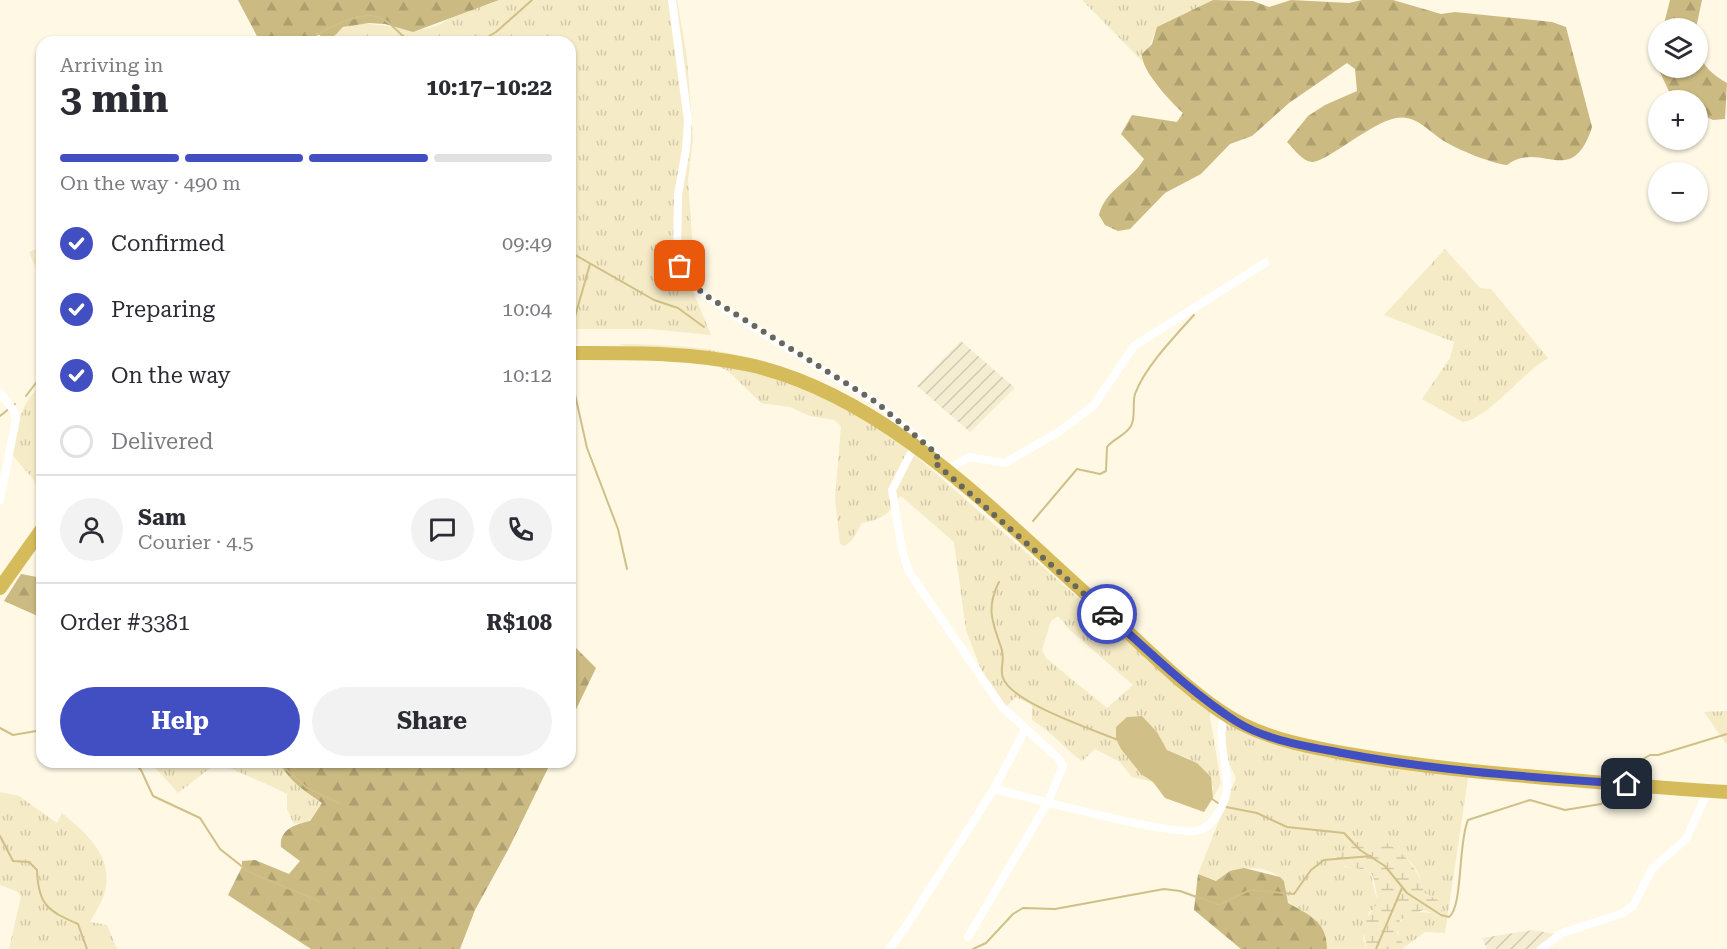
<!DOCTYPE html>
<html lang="en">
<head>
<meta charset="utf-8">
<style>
  :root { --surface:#fff; --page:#f2f2f3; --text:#2b2b33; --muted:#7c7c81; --line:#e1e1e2; --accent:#424fc3 }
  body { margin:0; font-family:"Roboto Serif",serif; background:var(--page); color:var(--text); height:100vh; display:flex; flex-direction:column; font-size:22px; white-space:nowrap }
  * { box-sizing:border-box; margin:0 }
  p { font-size:20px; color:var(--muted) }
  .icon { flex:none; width:33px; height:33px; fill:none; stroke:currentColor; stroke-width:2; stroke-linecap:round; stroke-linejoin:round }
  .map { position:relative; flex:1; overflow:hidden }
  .drawer { position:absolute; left:36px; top:36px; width:540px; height:732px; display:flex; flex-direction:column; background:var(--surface); border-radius:18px; box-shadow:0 2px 4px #0004 }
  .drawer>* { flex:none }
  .tools { position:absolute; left:1648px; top:18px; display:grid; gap:12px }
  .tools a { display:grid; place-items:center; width:60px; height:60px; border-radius:50%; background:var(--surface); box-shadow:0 2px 4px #0004; font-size:30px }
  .pin { position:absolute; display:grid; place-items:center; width:51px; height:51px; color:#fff; margin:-26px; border-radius:12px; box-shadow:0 3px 9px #0006 }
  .courier { position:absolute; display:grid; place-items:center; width:60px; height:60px; margin:-30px; border:4px solid #424fc3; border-radius:50%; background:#fff; color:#222; box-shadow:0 2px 8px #0007 }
  .summary em { font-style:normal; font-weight:700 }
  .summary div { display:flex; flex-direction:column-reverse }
  .summary { display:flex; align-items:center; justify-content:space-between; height:102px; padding:0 24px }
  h1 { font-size:39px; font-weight:700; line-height:45px }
  .bar { display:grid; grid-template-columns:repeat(4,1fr); gap:9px 6px; align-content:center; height:72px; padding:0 24px }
  .bar i { height:8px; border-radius:4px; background:var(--line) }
  .bar .on { background:var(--accent) }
  .bar p { grid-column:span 4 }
  .line { display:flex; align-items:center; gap:15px; padding:0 24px; border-top:2px solid var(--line) }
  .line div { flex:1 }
  .round { display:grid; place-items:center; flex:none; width:63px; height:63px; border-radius:32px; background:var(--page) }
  ol { padding:0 24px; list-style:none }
  li { display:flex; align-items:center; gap:18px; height:66px }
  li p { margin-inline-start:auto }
  li .icon { padding:6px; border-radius:50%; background:var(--accent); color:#fff; stroke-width:4 }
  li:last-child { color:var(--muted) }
  li i { width:33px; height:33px; border:3px solid var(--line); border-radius:50% }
  .cta { display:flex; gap:12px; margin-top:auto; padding:12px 24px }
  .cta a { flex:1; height:69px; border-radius:36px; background:var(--accent); color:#fff; font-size:24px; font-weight:700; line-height:69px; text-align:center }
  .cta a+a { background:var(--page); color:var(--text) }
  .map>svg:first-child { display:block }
</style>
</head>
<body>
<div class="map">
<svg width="1727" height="949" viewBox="0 0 1727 949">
  <defs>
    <pattern id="industrial-furrows" width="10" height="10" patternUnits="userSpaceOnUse" patternTransform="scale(1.5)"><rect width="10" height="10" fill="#f5edd2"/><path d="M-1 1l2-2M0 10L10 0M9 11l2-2" fill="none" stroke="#d1cab3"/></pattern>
    <pattern id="grass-tufts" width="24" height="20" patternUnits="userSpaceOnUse" patternTransform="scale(1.5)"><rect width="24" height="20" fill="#f6ebc7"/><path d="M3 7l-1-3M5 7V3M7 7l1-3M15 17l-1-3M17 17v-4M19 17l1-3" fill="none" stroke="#d2c9aa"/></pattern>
    <pattern id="forest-firs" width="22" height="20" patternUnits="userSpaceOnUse" patternTransform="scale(1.5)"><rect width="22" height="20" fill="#cbba82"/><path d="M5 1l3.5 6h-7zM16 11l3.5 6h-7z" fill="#ae9f6f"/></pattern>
    <pattern id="wetland-marsh" width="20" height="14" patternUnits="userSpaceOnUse" patternTransform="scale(1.5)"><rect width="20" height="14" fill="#f6ebc7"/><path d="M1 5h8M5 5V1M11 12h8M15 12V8" fill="none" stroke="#d2c9aa"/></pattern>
  </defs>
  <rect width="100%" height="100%" fill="#fef8e5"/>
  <g fill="url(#industrial-furrows)">
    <polygon points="961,341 1015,388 970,432 917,386"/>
    <polygon points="1533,930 1560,935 1548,949 1487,949 1482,938"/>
  </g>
  <g fill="url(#grass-tufts)" fill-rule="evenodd">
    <path d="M499,0H677L687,58L693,138L688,180L693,250L690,284L711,335L651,329H570V42H328C353,6 395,36 429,28C440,26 449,18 459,14C472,8 485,6 499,0Z"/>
    <path d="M1082,0H1213L1168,22L1154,34C1152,46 1143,51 1142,61Z"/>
    <polygon points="42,247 42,275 37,271 29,252"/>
    <path d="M1445,249L1480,288L1491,289L1548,358C1522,373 1489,418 1463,422L1422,399L1450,358L1454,342L1384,315Z"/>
    <path d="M618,344C691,344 764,352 828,388C846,398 861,411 878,423L1161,670L1208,705L1221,783L1213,798V786L1189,759L1167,750L1157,732L1142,716L1127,717C1129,748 1124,764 1153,782L1132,777L1120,762L1095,749L1082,761C1064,748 1051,731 1032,720V705L1016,697L1002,710L985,680L966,630L954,542L901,496C894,500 894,505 889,511C882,519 871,521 862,523L852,540L845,546L840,544L835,499L841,426L834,420L810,416L790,407L761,403L728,371L716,365L637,350ZM1058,616L1070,630L1133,685L1107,708L1046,658L1042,650L1051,621Z"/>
    <path d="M42,385V501L33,479L13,456C16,430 20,401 42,385Z"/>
    <polygon points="1727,711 1727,745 1704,712"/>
    <path d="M1237,720L1281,737L1470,765L1445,933L1425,932L1405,947L1399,939L1397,926C1406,910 1426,910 1440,916L1443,913L1440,901L1424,893C1416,844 1384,851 1345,851L1338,857L1344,867C1383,869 1366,877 1379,901L1377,907L1369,912L1363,938L1367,949H1327C1327,923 1308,913 1288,903L1284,881C1267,863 1235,865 1217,881L1198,874L1236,778L1226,757L1220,724Z"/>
    <path d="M150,762H280C289,781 305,792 322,803L309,821L294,824L287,809V794C264,782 241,774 218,762L178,793Z"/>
    <path d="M0,792L19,796L57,823L62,813C86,833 114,856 105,892C102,902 95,913 90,922L107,925L117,949H9L21,896L16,891L0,885Z"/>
  </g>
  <g fill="url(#forest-firs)">
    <polygon points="238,0 499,0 413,32 385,24 369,23 343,27 328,42 317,33 312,42 260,42"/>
    <path d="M1291,0L1349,3L1362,0H1393L1441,14L1455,12L1552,22L1566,27L1592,127C1572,190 1541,139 1507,165C1493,164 1456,149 1444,141C1428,131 1416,114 1396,118C1372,122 1325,163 1312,162C1302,161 1294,149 1287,142L1308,116L1325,105L1357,91L1355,69L1347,63L1289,103L1252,136L1230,144L1201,174L1165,193L1130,229L1118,231L1105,225L1099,215C1105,190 1131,181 1144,159L1121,134L1132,115L1177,122L1183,113C1172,103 1141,71 1142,54L1152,44L1157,27L1213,0L1253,1L1269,7Z"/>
    <polygon points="1670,0 1702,0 1696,28 1663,28"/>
    <path d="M1698,50C1702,66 1713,75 1727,83L1725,119L1713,120L1698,113V100H1673L1659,70V68H1698Z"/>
    <polygon points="21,574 42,578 42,618 4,601"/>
    <polygon points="570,642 596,668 570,722"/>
    <path d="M280,762H551L509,848L475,910L460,949H311L228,895L242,867V861L255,860L289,874L300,861L281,847C279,830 295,824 310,821L322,803C305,791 289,782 280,762Z"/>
    <path d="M1244,868L1280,877L1284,881L1288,903C1310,915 1327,922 1327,949H1241L1194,910L1198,874L1216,881L1230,871Z"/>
  </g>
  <path fill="url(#wetland-marsh)" d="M1375,838C1398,845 1421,869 1424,893L1440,901L1443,913L1441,916L1423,910L1400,920L1397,933L1405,947L1402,949H1367L1362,925L1379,901C1375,893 1376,885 1373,877C1369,866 1346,869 1337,864V857C1351,846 1357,839 1375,838Z"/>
  <polygon fill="#d0bf87" points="1142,716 1157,732 1167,750 1197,763 1211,777 1213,798 1204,812 1165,798 1153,782 1141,774 1121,749 1116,739 1116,727 1127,717"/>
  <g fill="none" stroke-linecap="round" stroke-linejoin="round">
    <g stroke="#d0bf87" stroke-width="2">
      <path d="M306,42C321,31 356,12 376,16C388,19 400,34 409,42"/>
      <polyline points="479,42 496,32 532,0"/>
      <polyline points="570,252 654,300 678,308 704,327"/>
      <polyline points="574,320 590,264"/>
      <polyline points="570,372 587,448 618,529 627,569"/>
      <polyline points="26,396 42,375"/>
      <polyline points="0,416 15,404"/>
      <path d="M1033,521L1077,469L1100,474L1106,471L1107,447C1114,438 1125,436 1131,426C1136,417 1132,404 1135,394C1145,367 1175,336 1194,315"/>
      <path d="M999,582C986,607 992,622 1001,647C1006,659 999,669 1003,678C1012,703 1094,730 1118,740"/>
      <polyline points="0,728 13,735 42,730"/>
      <polyline points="1640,761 1650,755 1658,755 1727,734"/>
      <polyline points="134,762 141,770 153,796 200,818 220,849 249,872 319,901"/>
      <polyline points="242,762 262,762"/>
      <polyline points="274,762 286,769 307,788 339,803"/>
      <polyline points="1212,799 1218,803"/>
      <path d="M1226,807L1257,813L1287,827L1344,833L1360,850L1385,866L1407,893L1441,915L1449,917C1463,907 1458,842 1468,820L1530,800L1565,810L1601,804L1609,796"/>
      <path d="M0,836L13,861L29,862L37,870C38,905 48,911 78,924L87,949"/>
      <polyline points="973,949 986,943 1013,914 1023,908 1055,909 1164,889 1180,891 1219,905 1250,890 1294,894 1311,870 1324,860 1371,856"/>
      <polyline points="1376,949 1402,888"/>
    </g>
    <g stroke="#fff" stroke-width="8">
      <polyline points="672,0 688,121 686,149 678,195 677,254 684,274 694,287 735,316 876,402 938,455 935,462"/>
      <polyline points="570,344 582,351"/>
      <polyline points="0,393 14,411 16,419 0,500"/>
      <polyline points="914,447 892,490 902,550 909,572 1002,707 1059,759 1063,766 1048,802 968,937"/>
      <polyline points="946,471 969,457 1005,463 1060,431 1094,405 1134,346 1265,263"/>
      <path d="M994,789C1028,797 1175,838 1200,830C1212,826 1221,810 1225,799C1233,772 1214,745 1225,712"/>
      <polyline points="889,949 905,928 994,789 1025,730"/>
      <polyline points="1541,949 1562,933 1623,913 1633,906 1652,869 1686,839 1708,791"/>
    </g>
    <g stroke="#d6bb5b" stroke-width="14">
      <path d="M570,353C630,353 692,352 750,365C888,396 1001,519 1103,609C1142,644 1196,701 1242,724C1276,741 1311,747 1348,754C1403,764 1458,770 1514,775C1585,781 1656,788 1727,792"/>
      <polyline points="0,588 42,529"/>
    </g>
  </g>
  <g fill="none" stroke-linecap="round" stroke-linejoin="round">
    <polyline stroke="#69665b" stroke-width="6" stroke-dasharray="0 10.8" points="680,266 688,280 705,295 876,402 938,455 934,462 1107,614"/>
    <path stroke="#424fc3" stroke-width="8" d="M1107,614C1149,651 1190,692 1237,722C1268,741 1306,746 1342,753C1436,771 1532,777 1627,784"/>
  </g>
</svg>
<div class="tools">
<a><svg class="icon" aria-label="layers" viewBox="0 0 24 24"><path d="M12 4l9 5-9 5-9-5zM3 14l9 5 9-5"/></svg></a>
<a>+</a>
<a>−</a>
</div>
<div class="pin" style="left:680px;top:266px;background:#ea580c"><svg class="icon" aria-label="bag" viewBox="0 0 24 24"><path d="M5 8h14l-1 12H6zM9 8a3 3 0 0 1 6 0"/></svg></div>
<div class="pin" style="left:1627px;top:784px;background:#1f2937"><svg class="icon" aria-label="home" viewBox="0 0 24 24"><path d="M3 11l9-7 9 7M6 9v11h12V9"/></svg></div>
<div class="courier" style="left:1107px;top:614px"><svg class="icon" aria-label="car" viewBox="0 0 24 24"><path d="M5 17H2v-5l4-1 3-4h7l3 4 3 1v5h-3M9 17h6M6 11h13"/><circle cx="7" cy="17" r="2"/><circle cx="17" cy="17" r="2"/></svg></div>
<section class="drawer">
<div class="summary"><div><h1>3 min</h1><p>Arriving in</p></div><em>10:17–10:22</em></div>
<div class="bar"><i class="on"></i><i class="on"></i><i class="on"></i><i></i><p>On the way · 490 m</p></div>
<ol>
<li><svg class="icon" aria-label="check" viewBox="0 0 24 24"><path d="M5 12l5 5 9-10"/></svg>Confirmed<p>09:49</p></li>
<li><svg class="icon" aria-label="check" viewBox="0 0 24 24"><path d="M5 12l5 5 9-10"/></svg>Preparing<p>10:04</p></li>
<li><svg class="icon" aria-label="check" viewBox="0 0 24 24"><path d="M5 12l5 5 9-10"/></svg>On the way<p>10:12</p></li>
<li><i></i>Delivered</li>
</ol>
<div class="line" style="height:108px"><a class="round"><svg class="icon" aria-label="person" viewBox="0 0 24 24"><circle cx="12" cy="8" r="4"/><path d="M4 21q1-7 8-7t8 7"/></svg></a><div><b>Sam</b><p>Courier · 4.5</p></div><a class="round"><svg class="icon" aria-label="chat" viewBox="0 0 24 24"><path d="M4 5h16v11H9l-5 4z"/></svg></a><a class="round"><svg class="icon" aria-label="phone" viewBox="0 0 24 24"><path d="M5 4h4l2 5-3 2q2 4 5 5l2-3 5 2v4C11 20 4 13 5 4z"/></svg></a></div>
<div class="line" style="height:78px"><div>Order #3381</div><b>R$108</b></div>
<div class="cta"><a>Help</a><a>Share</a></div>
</section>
</div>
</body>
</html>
